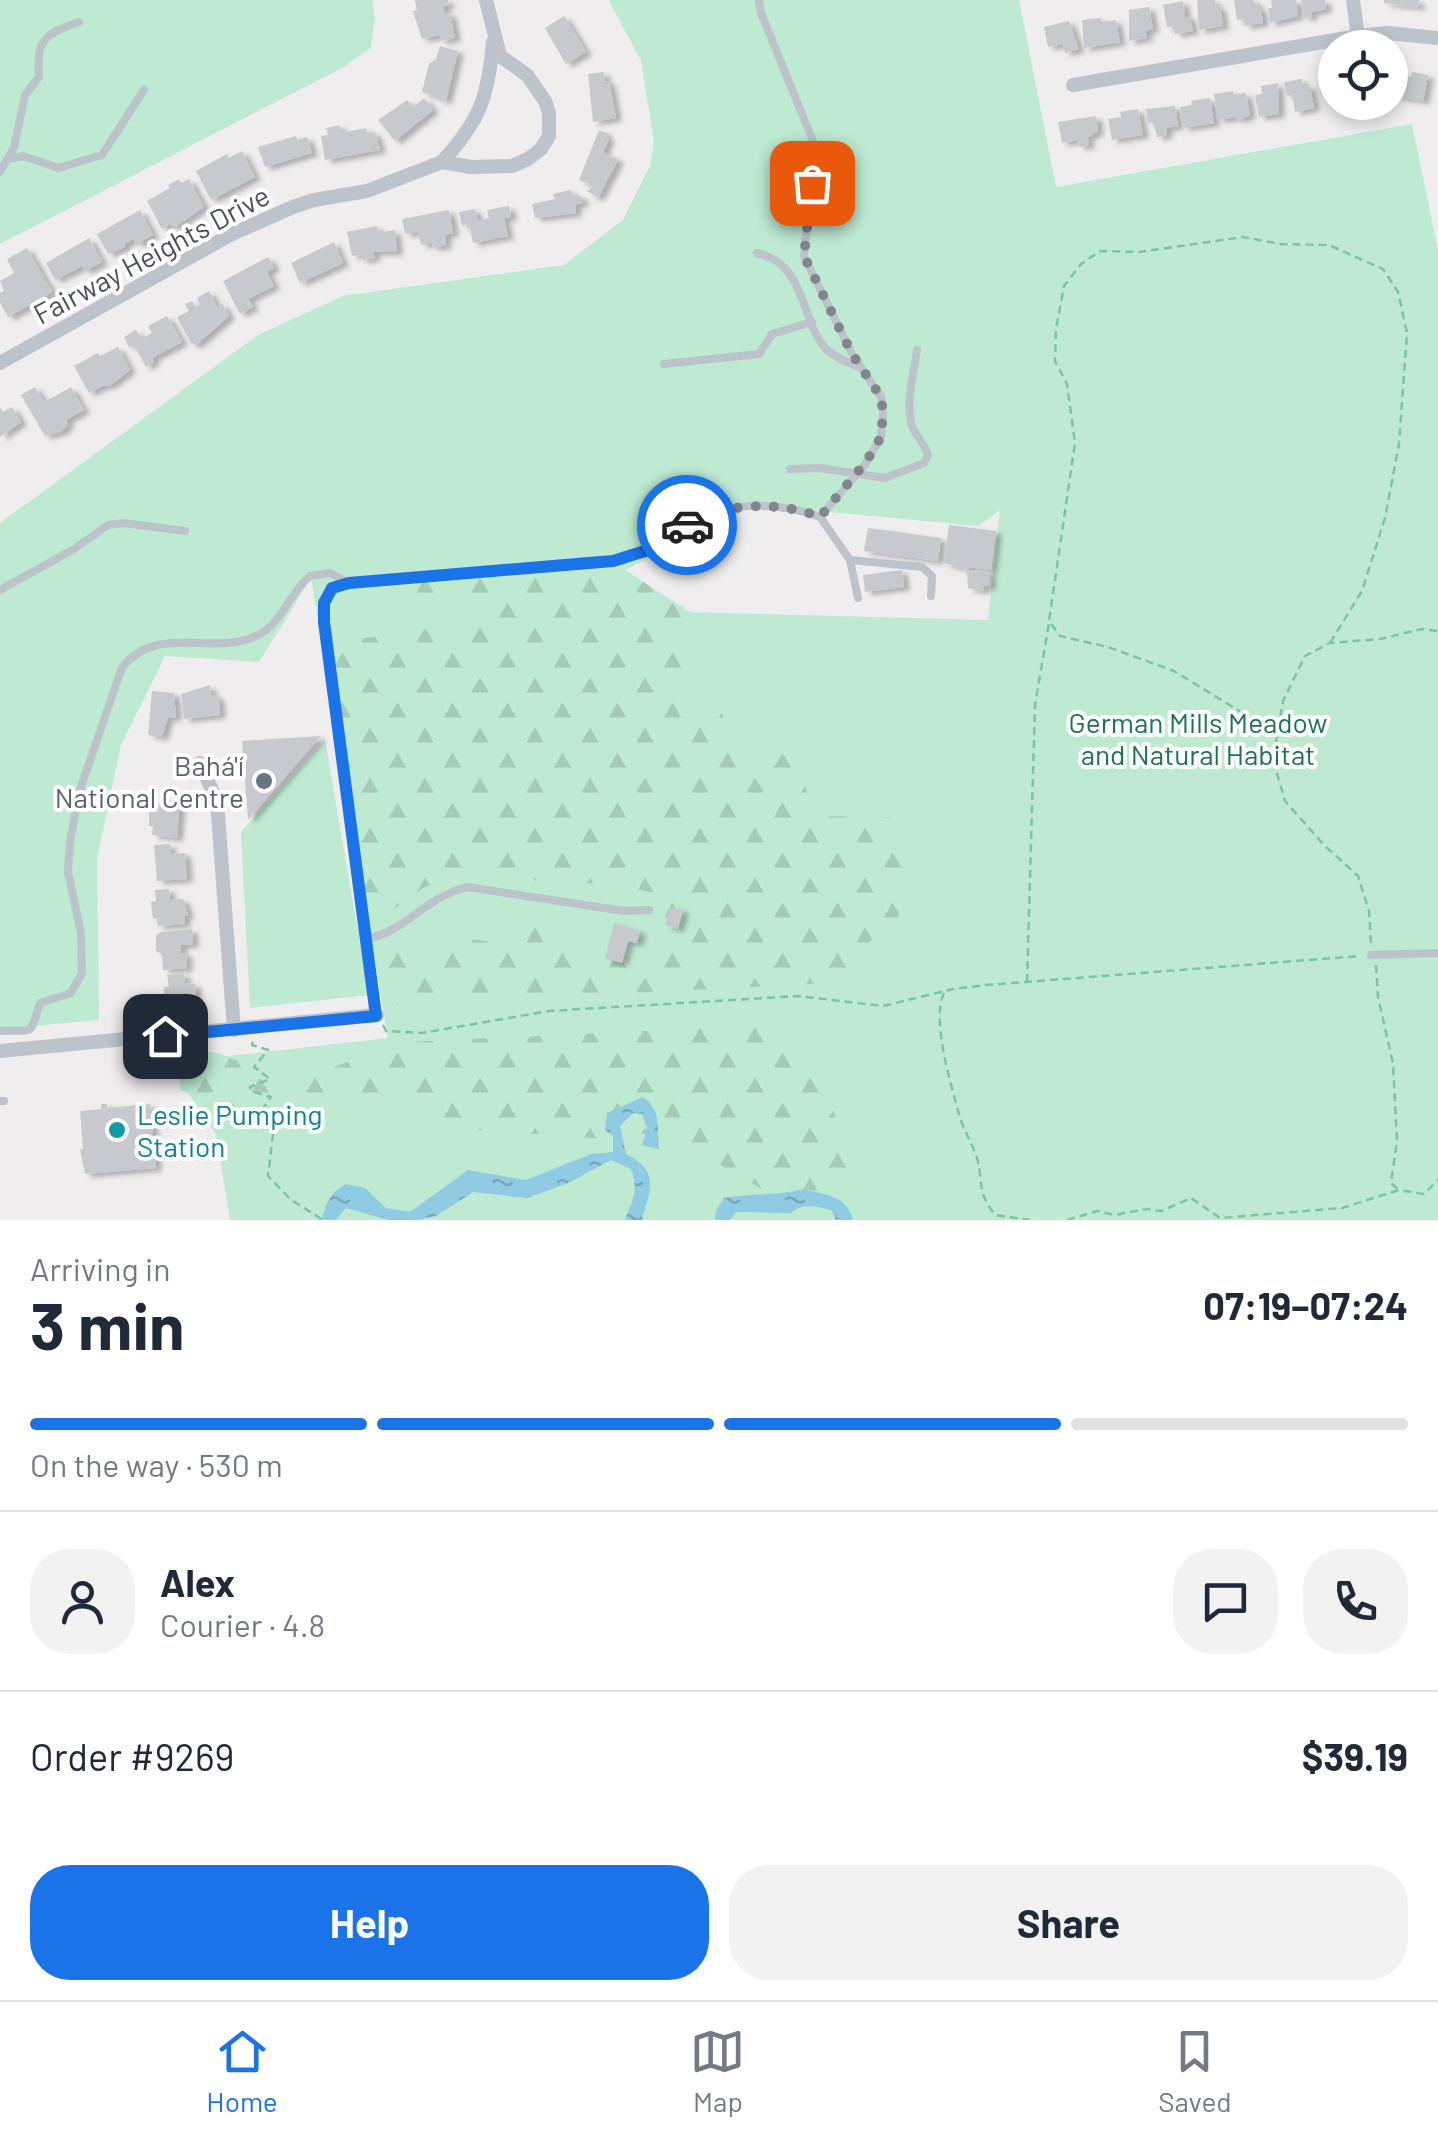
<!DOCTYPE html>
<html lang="en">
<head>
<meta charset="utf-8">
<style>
  :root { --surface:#fff; --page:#f2f2f3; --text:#1f2937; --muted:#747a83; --line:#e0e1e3; --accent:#1a73e8 }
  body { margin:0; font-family:Barlow,sans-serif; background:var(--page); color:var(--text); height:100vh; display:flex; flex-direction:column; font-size:38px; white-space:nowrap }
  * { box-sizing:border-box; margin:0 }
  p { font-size:32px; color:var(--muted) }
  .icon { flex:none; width:55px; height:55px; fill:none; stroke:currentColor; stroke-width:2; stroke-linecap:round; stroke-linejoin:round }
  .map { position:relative; height:1220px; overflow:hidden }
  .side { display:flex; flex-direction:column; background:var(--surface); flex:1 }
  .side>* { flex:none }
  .controls { position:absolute; left:1318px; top:30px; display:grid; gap:20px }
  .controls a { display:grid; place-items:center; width:90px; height:90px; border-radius:50%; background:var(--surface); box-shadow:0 5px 15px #0003; font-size:50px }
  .pin { position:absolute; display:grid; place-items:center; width:85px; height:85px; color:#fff; margin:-42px; border-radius:20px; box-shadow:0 5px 15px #0006 }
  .courier { position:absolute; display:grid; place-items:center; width:100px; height:100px; margin:-50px; border:8px solid #1a73e8; border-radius:50%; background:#fff; color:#222; box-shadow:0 2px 12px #0007 }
  .headline em { font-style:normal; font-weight:700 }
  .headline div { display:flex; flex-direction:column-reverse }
  .headline { display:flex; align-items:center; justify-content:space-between; height:170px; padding:0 30px }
  h1 { font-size:65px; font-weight:700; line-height:75px }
  .bar { display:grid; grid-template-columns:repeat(4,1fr); gap:15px 10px; align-content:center; height:120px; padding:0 30px }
  .bar i { height:12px; border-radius:8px; background:var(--line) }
  .bar .current { background:var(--accent) }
  .bar p { grid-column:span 4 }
  .line { display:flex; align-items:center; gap:25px; padding:0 30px; border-top:2px solid var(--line) }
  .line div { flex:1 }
  .round { display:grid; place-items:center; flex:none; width:105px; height:105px; border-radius:40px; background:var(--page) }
  .primary-button { display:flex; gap:20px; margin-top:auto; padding:20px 30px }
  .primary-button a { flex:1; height:115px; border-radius:40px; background:var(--accent); color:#fff; font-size:40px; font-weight:700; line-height:115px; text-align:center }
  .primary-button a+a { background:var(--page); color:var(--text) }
  .menu { display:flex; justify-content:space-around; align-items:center; height:140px; border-top:2px solid var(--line); background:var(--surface); font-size:28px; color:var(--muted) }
  .menu a { display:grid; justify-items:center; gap:5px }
  .menu .current { color:var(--accent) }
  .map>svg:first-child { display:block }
</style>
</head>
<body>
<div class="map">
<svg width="1438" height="1220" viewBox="0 0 1438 1220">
  <defs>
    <pattern id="forest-firs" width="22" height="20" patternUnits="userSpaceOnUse" patternTransform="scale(2.5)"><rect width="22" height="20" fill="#beead2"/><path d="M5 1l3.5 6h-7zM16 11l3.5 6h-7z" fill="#a5cab6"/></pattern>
    <pattern id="water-ripples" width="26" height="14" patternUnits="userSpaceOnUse" patternTransform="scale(2.5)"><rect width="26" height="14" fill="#8fcbe3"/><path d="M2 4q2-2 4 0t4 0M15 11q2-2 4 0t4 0" fill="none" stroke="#77a7bb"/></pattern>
    <filter id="shadow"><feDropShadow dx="6" dy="3.5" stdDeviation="2.5" flood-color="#0004"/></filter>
  </defs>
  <rect width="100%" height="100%" fill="#efeded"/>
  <g fill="#beead2" fill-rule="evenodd">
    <polygon points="0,0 372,0 375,17 371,48 342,68 0,244"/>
    <path d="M609,0H1019L1056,187L1412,124L1438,250V1220H230L216,1134L189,1094L186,1061L388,1038L311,578L259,662L165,656L121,745L97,859L99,1020L0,1029V523L258,335L343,296L564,265L623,220L650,166L654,141L641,61ZM755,505L979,526L1000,510L988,620L690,612L625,570Z"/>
    <polygon points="325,740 369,995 250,1008 241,832"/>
  </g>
  <g fill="url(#forest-firs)">
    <path d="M624,570L690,612L678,701L690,724L704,717L722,714L741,764L766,773L780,752L800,767L814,816L889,817L906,841L897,928L882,932L868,943L881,957L866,975L814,984L397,1004C391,982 383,962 394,940L405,938L409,978L418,962L429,960L440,938C469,935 498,945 528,948L519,935V914L535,911L562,939L567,952L641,959L665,931L666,896L620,885L453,876L423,888L369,927L322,644L480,622L483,597L394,595L396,578Z"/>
    <path d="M791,1024L826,1089L849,1162L847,1195L803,1189L780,1195L763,1190L679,1141L652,1132L619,1140L459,1129L426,1115L407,1100L374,1098L329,1102L310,1121C258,1123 227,1112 181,1090L176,1048L218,1053L288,1081L345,1063L389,1043Z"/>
  </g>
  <g fill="url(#water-ripples)">
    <path d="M643,1097C662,1111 657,1127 659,1149L642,1145L647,1128L642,1114L633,1113L620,1126L626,1154C661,1171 650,1190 642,1220H625C633,1200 639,1190 631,1169L611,1160L568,1183L527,1198L473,1192L436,1216L418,1220H389L346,1208L336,1220H322C326,1203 330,1192 346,1184L365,1188L386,1208L410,1212L468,1170L526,1180L591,1154L613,1152V1136L605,1130L607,1113Z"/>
    <path d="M803,1189C824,1194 848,1196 853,1220H836L831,1210C818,1206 801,1203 791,1213L737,1212L729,1220H715L716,1211L724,1198C751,1193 776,1196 803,1189Z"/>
  </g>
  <g fill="#c7c9cf" filter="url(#shadow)">
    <polygon points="415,0 448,0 449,5 443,6 445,14 450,13 455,38 441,41 440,35 422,39 413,11 417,10"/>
    <polygon points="1197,0 1215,0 1216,7 1220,6 1223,26 1199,30"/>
    <polygon points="1234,0 1253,0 1261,10 1263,23 1245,26 1244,19 1237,20"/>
    <polygon points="1271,0 1296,0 1298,16 1270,23 1268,8 1272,8"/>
    <polygon points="1301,0 1325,0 1326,9 1311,12 1312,16 1304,18"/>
    <polygon points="1384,0 1419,0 1418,7 1384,3"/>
    <polygon points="1183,1 1185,17 1190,17 1193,31 1175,34 1174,26 1167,27 1163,5"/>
    <polygon points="1149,7 1153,29 1145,31 1147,38 1129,41 1129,10"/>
    <polygon points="564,16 586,52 566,64 545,28"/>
    <polygon points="1100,18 1102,22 1116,20 1120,42 1084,48 1082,20"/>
    <polygon points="1069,21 1079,49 1065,53 1063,44 1048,47 1044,27"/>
    <polygon points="440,46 458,51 446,101 422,92 429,64 436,59"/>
    <polygon points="604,72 605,81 609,81 616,118 593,122 588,74"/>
    <polygon points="1412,72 1428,75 1423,101 1395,96 1399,75 1411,77"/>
    <polygon points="1335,78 1335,101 1328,102 1326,94 1321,94 1319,80"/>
    <polygon points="1302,79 1303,87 1310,86 1314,108 1295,112 1292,95 1287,96 1284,82"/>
    <polygon points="1278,83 1279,114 1259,117 1255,95 1262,94 1261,86"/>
    <polygon points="1233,91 1234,95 1246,93 1250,115 1238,120 1237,117 1218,120 1214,94"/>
    <polygon points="424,98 433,110 395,141 378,120 407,100 413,107"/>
    <polygon points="1210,98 1214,123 1183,128 1180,107 1192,105 1191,101"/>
    <polygon points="1175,106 1178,126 1166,128 1167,135 1157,137 1153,122 1148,123 1146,109"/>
    <polygon points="1138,109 1143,135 1112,140 1108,119 1121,117 1120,112"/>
    <polygon points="1096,116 1098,131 1089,137 1087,133 1089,145 1079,147 1078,140 1062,143 1058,122"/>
    <polygon points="340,125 341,133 366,128 367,133 375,132 380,150 325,160 321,136 328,135 326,128"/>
    <polygon points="599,130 607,133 605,137 609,139 603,152 618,160 598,198 587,191 594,186 579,180"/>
    <polygon points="296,136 297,140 307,137 312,153 265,167 258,147"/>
    <polygon points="242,151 255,177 211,200 196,171 227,154 229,158"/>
    <polygon points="179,179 181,183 189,179 204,207 175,227 169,224 162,229 147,201 170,188 168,185"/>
    <polygon points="571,190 572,194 582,197 582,203 575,205 576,213 535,218 532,204 555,199 553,194"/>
    <polygon points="509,206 511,217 504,218 508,236 473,243 469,224 462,226 459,212 475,209 478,221 489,218 487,210"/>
    <polygon points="140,210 153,235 136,244 134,239 124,244 125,247 108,254 97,234"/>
    <polygon points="449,210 453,233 445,235 446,245 433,248 432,243 421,245 418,232 405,234 402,219"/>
    <polygon points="377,226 379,233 395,230 397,252 373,252 375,258 362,260 361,255 352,256 347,232"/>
    <polygon points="89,238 102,262 85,271 82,266 55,280 46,263"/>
    <polygon points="334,242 343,263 300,283 291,263"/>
    <polygon points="27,248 52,292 8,317 0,302 0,293 4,291 0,281 14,273 7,259"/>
    <polygon points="268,257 274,268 267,272 274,286 248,299 253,307 240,314 223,281"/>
    <polygon points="209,291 217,307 222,303 229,316 196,345 191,343 177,317 189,311 185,304 192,301 196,307 200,304 197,298"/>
    <polygon points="167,316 182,342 152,358 154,362 146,367 134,345 129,347 124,337 136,330 141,339 152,333 148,326"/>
    <polygon points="118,347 130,370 109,386 104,385 89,393 74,366 98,353 100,356"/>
    <polygon points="35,387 44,402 71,387 84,410 66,420 68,425 62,431 45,436 21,395"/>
    <polygon points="0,407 3,412 12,407 21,422 0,437"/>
    <polygon points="949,525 996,531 991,570 969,567 968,570 944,563"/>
    <polygon points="868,528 941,538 938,561 864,551"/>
    <polygon points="902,570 904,587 865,592 863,575"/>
    <polygon points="990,571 990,586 984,586 984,591 968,588 967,572"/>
    <polygon points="210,685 211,695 216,695 219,700 220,715 184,719 181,694"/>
    <polygon points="152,691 174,693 176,718 168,717 162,737 148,735"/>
    <polygon points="321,736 248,820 242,741"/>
    <polygon points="166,799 180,801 177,838 152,835 153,826 149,826 149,805 159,806 160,801 165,802"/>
    <polygon points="170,844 171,854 185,853 187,879 157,881 154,845"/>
    <polygon points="169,889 170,900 183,899 188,915 184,916 185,924 158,926 157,918 153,919 151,902 156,901 155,890"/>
    <polygon points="670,907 683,910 678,929 665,925"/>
    <polygon points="614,923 640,931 637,943 628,941 622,963 605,958"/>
    <polygon points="192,929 193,944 181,945 181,953 186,953 187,968 163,970 162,954 156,951 156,936 161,932"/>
    <polygon points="184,973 185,983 195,984 197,1009 171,1011 170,997 164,997 164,987 169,986 167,975"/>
    <polygon points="101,1104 107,1104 107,1108 150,1104 156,1168 85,1174 80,1149 83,1149 80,1111 101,1109"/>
  </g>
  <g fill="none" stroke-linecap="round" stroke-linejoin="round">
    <g stroke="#79c5a5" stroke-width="2.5" stroke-dasharray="8 5" stroke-linecap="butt">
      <polyline points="1277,734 1174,671 1108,647 1060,636 1049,621 1075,443 1067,384 1055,361 1056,329 1064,286 1081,264 1100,251 1139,252 1243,237 1281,244 1329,245 1383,269 1398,292 1407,333 1399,444 1385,518 1362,591 1330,643"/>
      <polyline points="1371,943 1369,911 1358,876 1323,844 1285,801 1273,760 1283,701 1305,656 1330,643 1380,639 1422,629 1438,631"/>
      <polyline points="1376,965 1378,997 1393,1063 1397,1141 1391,1183 1399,1190"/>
      <polyline points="1027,982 1035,705 1049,623"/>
      <path d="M944,993C931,1019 951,1085 959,1114C963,1129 972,1143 977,1158C984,1184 976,1190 995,1215L1030,1220"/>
      <polyline points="383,1025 386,1031 422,1033 549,1011 798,996 883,1006 953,989 987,985 1360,956"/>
      <polyline points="253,1042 252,1045 268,1050 254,1067 270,1079 250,1087 251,1091 271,1097 257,1117 273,1134 268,1176 290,1199 323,1220"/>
      <polyline points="1067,1220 1097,1211 1114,1215 1147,1209 1161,1211 1191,1198 1220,1218 1342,1208 1399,1190 1424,1194 1438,1180"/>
    </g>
    <g stroke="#bcc3cb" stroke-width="8">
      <polyline points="8,159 23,156 58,168 102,155 144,90"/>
      <path d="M0,172L14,148L25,95L39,77C35,41 45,33 79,22"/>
      <path d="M757,253C807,265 799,317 825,348C833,357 849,363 860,367"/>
      <polyline points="664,364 759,354 772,334 812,322"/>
      <path d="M790,469L820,468L885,478L924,463L928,455C925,443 915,436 912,426C905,404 914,372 917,350"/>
      <polyline points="820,517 850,560 922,567 932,576 931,596"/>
      <polyline points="850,560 858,598"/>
      <polyline points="0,590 74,549 108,525 123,523 185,531"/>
      <path d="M364,939C406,933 421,899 467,887L624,911L649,910"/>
      <polyline points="1371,955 1438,953"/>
      <path d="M377,1015L324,622V603L332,588L349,583L613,561C652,552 670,527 704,515C739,502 785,503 820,517L866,463L881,437L883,413L881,397L852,354L804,256L815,146L761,13L759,0"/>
      <path d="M0,1031C37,1030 29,1036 40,1003L71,993L82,973L81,933L68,872L70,841L80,790L122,667C161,621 215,659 260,634C283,621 290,592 310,576L330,573L349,583"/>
      <polyline points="0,1101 4,1101"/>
    </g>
    <g stroke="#bcc3cb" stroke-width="14">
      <polyline points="1353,0 1358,36"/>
      <polyline points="1073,85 1358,36 1388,33 1438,38"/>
      <path d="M442,162C480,120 488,98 493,42"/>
      <polyline points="0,363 232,234 293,207 314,200 367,191 442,162 471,167 512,166 528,159 541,149 549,136 549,113 545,101 527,75 500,56 486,0"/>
      <polyline points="200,763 217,801 234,1030"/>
      <polyline points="0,1051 377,1015"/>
    </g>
  </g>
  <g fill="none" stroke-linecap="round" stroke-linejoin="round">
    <path stroke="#82868c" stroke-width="10" stroke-dasharray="0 18" d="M687,525C725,502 780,501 820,517L866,462L881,437L883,413L881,397L852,354L804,256L812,183"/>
    <polyline stroke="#1a73e8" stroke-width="12" points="165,1036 376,1016 324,622 324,603 332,588 349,583 613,561 648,550 687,525"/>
  </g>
  <circle fill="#6b7280" stroke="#fff" stroke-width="4" cx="264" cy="781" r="10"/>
  <circle fill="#0f9aa8" stroke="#fff" stroke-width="4" cx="117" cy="1130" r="10"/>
  <g text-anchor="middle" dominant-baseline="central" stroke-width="8" stroke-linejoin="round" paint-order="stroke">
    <g font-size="28" fill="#474f58" stroke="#fff">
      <text transform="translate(151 254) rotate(-28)">Fairway Heights Drive</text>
    </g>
    <g font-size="28" fill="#1e734f" stroke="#fff">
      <text x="1198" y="722">German Mills Meadow<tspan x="1198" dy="32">and Natural Habitat</tspan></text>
    </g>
    <g font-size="28" fill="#5b616d" stroke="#fff" text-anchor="end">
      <text x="244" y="765">Bahá'í<tspan x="244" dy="32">National Centre</tspan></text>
    </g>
    <g font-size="28" fill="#0d838f" stroke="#fff" text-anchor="start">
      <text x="137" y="1114">Leslie Pumping<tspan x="137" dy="32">Station</tspan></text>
    </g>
  </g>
</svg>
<div class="controls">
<a><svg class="icon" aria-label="locate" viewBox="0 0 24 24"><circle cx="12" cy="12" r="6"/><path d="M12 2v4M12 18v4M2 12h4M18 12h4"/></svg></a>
</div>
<div class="pin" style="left:812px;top:183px;background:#ea580c"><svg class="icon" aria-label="bag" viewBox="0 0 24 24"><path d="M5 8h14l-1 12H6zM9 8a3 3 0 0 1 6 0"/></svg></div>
<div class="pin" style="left:165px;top:1036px;background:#1f2937"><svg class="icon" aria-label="home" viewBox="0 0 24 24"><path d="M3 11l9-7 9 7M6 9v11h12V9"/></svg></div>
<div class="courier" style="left:687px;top:525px"><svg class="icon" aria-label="car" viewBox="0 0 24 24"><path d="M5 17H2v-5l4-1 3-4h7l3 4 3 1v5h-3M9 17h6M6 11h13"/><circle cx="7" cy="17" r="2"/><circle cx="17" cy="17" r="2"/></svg></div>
</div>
<section class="side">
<div class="headline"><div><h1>3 min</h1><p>Arriving in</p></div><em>07:19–07:24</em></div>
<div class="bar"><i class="current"></i><i class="current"></i><i class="current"></i><i></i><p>On the way · 530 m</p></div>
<div class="line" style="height:180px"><a class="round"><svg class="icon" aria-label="person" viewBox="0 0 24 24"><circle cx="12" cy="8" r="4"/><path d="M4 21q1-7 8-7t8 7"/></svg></a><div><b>Alex</b><p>Courier · 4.8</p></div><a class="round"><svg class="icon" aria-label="chat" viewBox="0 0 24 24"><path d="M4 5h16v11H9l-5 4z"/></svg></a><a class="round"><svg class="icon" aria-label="phone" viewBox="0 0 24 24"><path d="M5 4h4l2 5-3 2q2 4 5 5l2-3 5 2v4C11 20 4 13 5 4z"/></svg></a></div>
<div class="line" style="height:130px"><div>Order #9269</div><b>$39.19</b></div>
<div class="primary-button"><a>Help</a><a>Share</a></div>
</section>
<nav class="menu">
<a class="current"><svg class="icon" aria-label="home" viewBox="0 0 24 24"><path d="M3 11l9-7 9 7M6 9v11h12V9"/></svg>Home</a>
<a><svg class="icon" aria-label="map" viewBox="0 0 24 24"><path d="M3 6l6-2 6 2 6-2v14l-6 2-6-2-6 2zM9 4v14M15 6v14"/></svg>Map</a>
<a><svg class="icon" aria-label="saved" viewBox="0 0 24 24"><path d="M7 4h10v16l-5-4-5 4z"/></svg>Saved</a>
</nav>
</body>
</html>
